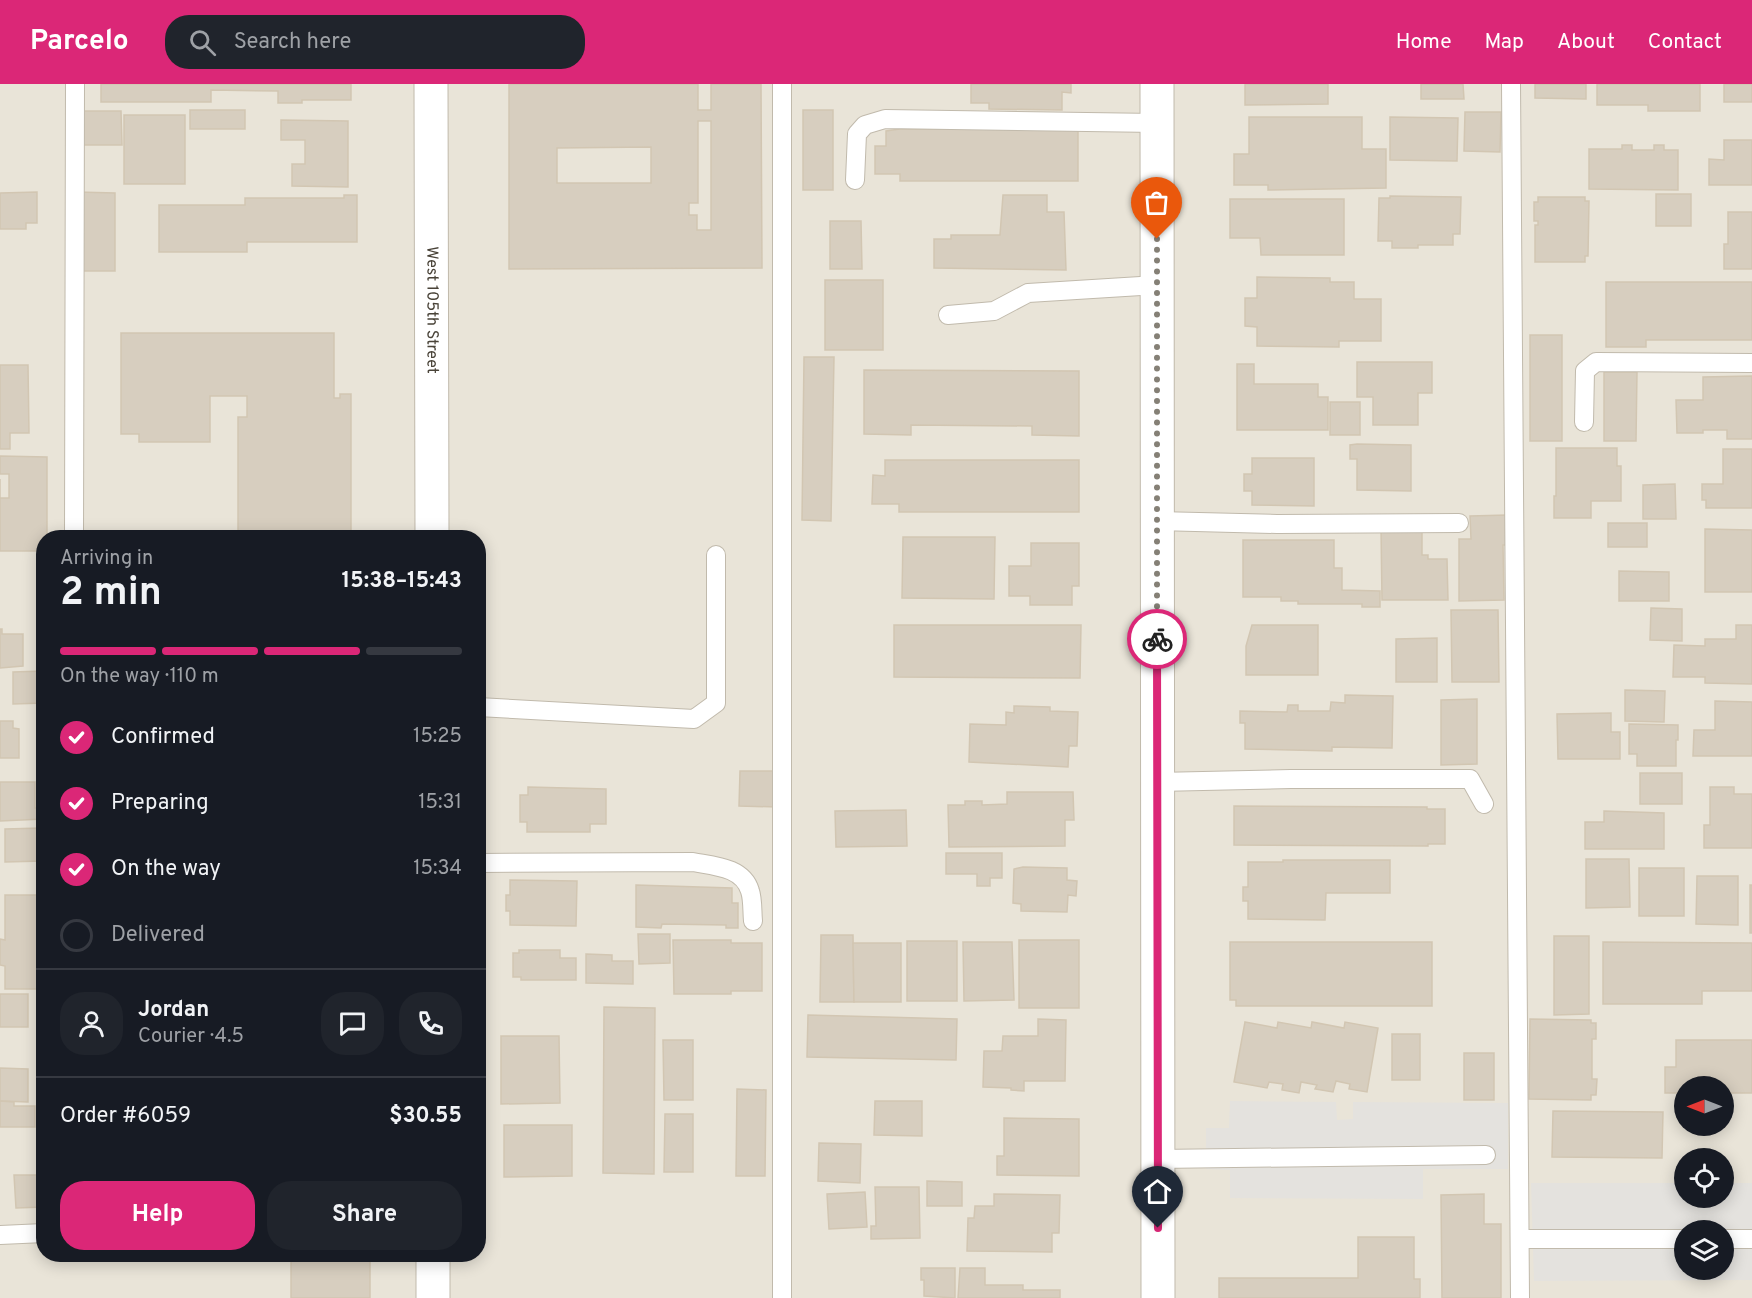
<!DOCTYPE html>
<html lang="en">
<head>
<meta charset="utf-8">
<style>
  :root { --surface:#171b24; --page:#20242c; --text:#f1f3f6; --muted:#9ea1a6; --line:#363941; --accent:#db2777 }
  body { margin:0; font-family:Overpass,sans-serif; background:var(--page); color:var(--text); height:100vh; display:flex; flex-direction:column; font-size:22px; white-space:nowrap }
  * { box-sizing:border-box; margin:0 }
  p { font-size:20px; color:var(--muted) }
  .icon { flex:none; width:33px; height:33px; fill:none; stroke:currentColor; stroke-width:2; stroke-linecap:round; stroke-linejoin:round }
  .map { position:relative; flex:1; overflow:hidden }
  .panel { position:absolute; left:36px; top:446px; width:450px; height:732px; display:flex; flex-direction:column; background:var(--surface); border-radius:24px; box-shadow:0 3px 15px #0003 }
  .panel>* { flex:none }
  .needle { width:39px; rotate:270deg }
  .controls { position:absolute; left:1674px; top:992px; display:grid; gap:12px }
  .controls a { display:grid; place-items:center; width:60px; height:60px; border-radius:50%; background:var(--surface); box-shadow:0 3px 15px #0003; font-size:30px }
  .pin { position:absolute; display:grid; place-items:center; width:51px; height:51px; color:#fff; margin:-62px -26px; border-radius:50% 50% 50% 0; rotate:-45deg; box-shadow:0 0 6px #0007 }
  .pin .icon { rotate:45deg }
  .courier { position:absolute; display:grid; place-items:center; width:60px; height:60px; margin:-30px; border:4px solid #db2777; border-radius:50%; background:#fff; color:#222; box-shadow:0 2px 8px #0007 }
  .summary em { font-style:normal; font-weight:700 }
  .summary div { display:flex; flex-direction:column-reverse }
  .summary { display:flex; align-items:center; justify-content:space-between; height:102px; padding:0 24px }
  h1 { font-size:39px; font-weight:700; line-height:45px }
  .bar { display:grid; grid-template-columns:repeat(4,1fr); gap:9px 6px; align-content:center; height:72px; padding:0 24px }
  .bar i { height:8px; border-radius:4px; background:var(--line) }
  .bar .active { background:var(--accent) }
  .bar p { grid-column:span 4 }
  .line { display:flex; align-items:center; gap:15px; padding:0 24px; border-top:2px solid var(--line) }
  .line div { flex:1 }
  .round { display:grid; place-items:center; flex:none; width:63px; height:63px; border-radius:24px; background:var(--page) }
  ol { padding:0 24px; list-style:none }
  li { display:flex; align-items:center; gap:18px; height:66px }
  li p { margin-inline-start:auto }
  li .icon { padding:6px; border-radius:50%; background:var(--accent); color:#fff; stroke-width:4 }
  li:last-child { color:var(--muted) }
  li i { width:33px; height:33px; border:3px solid var(--line); border-radius:50% }
  .button { display:flex; gap:12px; margin-top:auto; padding:12px 24px }
  .button a { flex:1; height:69px; border-radius:24px; background:var(--accent); color:#fff; font-size:24px; font-weight:700; line-height:69px; text-align:center }
  .button a+a { background:var(--page); color:var(--text) }
  header { display:flex; align-items:center; gap:36px; box-sizing:border-box; height:84px; padding:0 30px; background:var(--accent); color:#fff }
  header strong { font-size:28px }
  nav { display:flex; gap:33px; margin-inline-start:auto; font-size:21px }
  .search { width:420px; height:54px; background:var(--page); display:flex; align-items:center; gap:15px; box-sizing:border-box; padding:0 21px; border-radius:24px; color:var(--muted); font-size:22px }
  .map>svg:first-child { display:block }
</style>
</head>
<body>
<header>
<strong>Parcelo</strong>
<div class="search"><svg class="icon" aria-label="search" viewBox="0 0 24 24"><circle cx="10" cy="10" r="6"/><path d="M15 15l6 6"/></svg>Search here</div>
<nav><a>Home</a><a>Map</a><a>About</a><a>Contact</a></nav>
</header>
<div class="map">
<svg width="1752" height="1214" viewBox="0 0 1752 1214">
  <rect width="100%" height="100%" fill="#f5f2ea"/>
  <path fill="#e9e4d8" fill-rule="evenodd" d="M0,0H1752V1214H0ZM44,453H478V1170H44ZM1684,1002H1724V1041H1684ZM1684,1074H1724V1113H1684ZM1684,1146H1724V1185H1684Z"/>
  <g fill="#e4e2de" fill-rule="evenodd">
    <polygon points="1230,1017 1336,1018 1337,1036 1353,1035 1353,1018 1508,1019 1508,1085 1423,1085 1423,1115 1230,1114 1230,1086 1206,1085 1206,1044 1229,1044"/>
    <path d="M1531,1099H1684V1113H1724V1099H1752V1196L1534,1197ZM1684,1146H1724V1185H1684Z"/>
  </g>
  <g fill="#d7cebf" stroke="#d2c6b2" stroke-width="1.5" fill-rule="evenodd">
    <polygon points="101,0 351,0 351,16 302,16 302,19 278,19 278,7 211,6 211,18 101,18"/>
    <path d="M509,0H698V26H711V0H761L762,184L509,185ZM698,37H711V146H697V131H689V119H698ZM651,63V99H557V64Z"/>
    <polygon points="971,0 1071,0 1071,9 1062,8 1062,26 989,25 989,19 971,19"/>
    <polygon points="1245,0 1328,0 1328,20 1245,21"/>
    <polygon points="1421,0 1463,0 1464,15 1421,15"/>
    <polygon points="1535,0 1586,0 1586,15 1535,14"/>
    <polygon points="1597,0 1700,0 1700,27 1648,27 1648,21 1597,21"/>
    <rect x="1724" y="0" width="28" height="18"/>
    <rect x="190" y="26" width="55" height="19"/>
    <rect x="803" y="26" width="30" height="80"/>
    <polygon points="78,27 121,27 122,61 79,61"/>
    <polygon points="1465,28 1501,28 1500,68 1464,67"/>
    <rect x="124" y="31" width="61" height="69"/>
    <polygon points="1249,33 1362,33 1362,65 1386,65 1386,104 1268,106 1268,101 1234,101 1234,70 1249,70"/>
    <polygon points="1390,33 1458,34 1457,77 1390,76"/>
    <polygon points="281,36 348,37 348,103 292,102 292,80 305,80 305,56 281,56"/>
    <polygon points="900,45 1078,45 1078,97 900,97 900,90 875,90 875,62 886,62 886,47"/>
    <polygon points="1724,56 1752,56 1752,101 1709,101 1709,75 1724,76"/>
    <polygon points="1622,61 1632,61 1632,66 1654,66 1654,61 1664,61 1664,66 1678,66 1678,106 1589,105 1589,65 1622,65"/>
    <polygon points="37,108 37,139 26,139 26,145 0,145 0,109"/>
    <polygon points="77,108 115,109 115,187 77,187"/>
    <rect x="1656" y="110" width="35" height="32"/>
    <polygon points="344,111 357,111 357,158 247,158 247,168 159,168 159,121 245,121 245,114 344,114"/>
    <polygon points="1003,111 1047,111 1047,128 1064,128 1066,186 934,184 934,155 951,155 951,151 1000,151"/>
    <polygon points="1390,112 1461,113 1460,150 1453,150 1453,161 1418,161 1418,164 1392,164 1392,157 1378,157 1379,114 1390,114"/>
    <polygon points="1538,113 1585,113 1585,117 1589,117 1588,172 1585,172 1585,178 1535,178 1535,141 1538,141 1538,137 1534,137 1534,118 1538,118"/>
    <polygon points="1230,115 1344,115 1344,171 1261,171 1260,154 1230,154"/>
    <polygon points="1728,128 1752,128 1752,185 1724,185 1724,160 1728,160"/>
    <polygon points="830,137 861,137 862,185 830,185"/>
    <polygon points="1257,193 1330,194 1330,198 1354,198 1354,215 1381,215 1381,257 1339,257 1339,263 1257,262 1257,243 1245,242 1245,214 1257,214"/>
    <rect x="825" y="196" width="58" height="70"/>
    <polygon points="1606,198 1752,198 1752,256 1646,256 1646,263 1606,263"/>
    <polygon points="121,249 334,249 334,314 340,314 340,310 351,310 351,453 238,453 238,333 247,333 247,312 210,312 210,358 139,358 139,350 121,350"/>
    <rect x="1530" y="251" width="32" height="106"/>
    <polygon points="804,273 834,273 831,437 802,436"/>
    <polygon points="1357,278 1432,278 1432,309 1418,309 1418,341 1373,341 1373,313 1357,313"/>
    <polygon points="1237,280 1254,280 1254,300 1318,300 1318,313 1328,313 1328,346 1237,346"/>
    <polygon points="0,281 28,281 29,349 10,349 10,365 0,365"/>
    <polygon points="864,286 1079,287 1079,352 1032,351 1032,342 911,341 911,351 864,350"/>
    <polygon points="1604,288 1637,288 1636,357 1604,357"/>
    <polygon points="1752,292 1752,355 1727,355 1727,346 1703,346 1703,349 1677,349 1676,316 1703,316 1703,293"/>
    <rect x="1330" y="318" width="30" height="33"/>
    <polygon points="1357,360 1411,361 1411,407 1357,406 1357,375 1350,375 1350,361"/>
    <polygon points="1556,364 1617,364 1617,382 1621,382 1621,417 1591,417 1591,434 1554,434 1554,412 1556,412"/>
    <polygon points="1723,365 1752,365 1752,424 1706,424 1706,416 1702,416 1702,400 1723,400"/>
    <polygon points="0,372 47,373 47,453 44,453 44,463 40,463 40,467 0,467 0,395 0,414 9,414 9,390 0,390"/>
    <polygon points="1252,374 1314,374 1314,422 1252,421 1252,407 1244,407 1244,390 1252,390"/>
    <polygon points="885,376 1079,376 1079,428 899,428 899,420 872,420 873,391 885,392"/>
    <polygon points="1675,400 1676,435 1643,435 1643,401"/>
    <polygon points="1507,431 1507,461 1503,461 1504,516 1459,517 1459,455 1471,455 1470,432"/>
    <rect x="1608" y="439" width="39" height="24"/>
    <polygon points="1381,444 1422,444 1422,471 1428,471 1428,475 1447,475 1448,516 1382,516"/>
    <polygon points="1705,445 1752,446 1752,508 1705,508"/>
    <polygon points="903,453 995,453 994,515 902,514"/>
    <polygon points="1243,456 1334,456 1334,484 1342,484 1342,506 1380,507 1380,523 1362,523 1362,520 1298,520 1298,517 1281,517 1281,513 1243,513"/>
    <polygon points="1031,459 1079,459 1079,502 1072,502 1072,521 1030,521 1030,512 1009,512 1009,482 1031,482"/>
    <polygon points="1619,487 1669,488 1669,517 1619,517"/>
    <polygon points="1651,524 1682,525 1682,557 1650,556"/>
    <polygon points="1451,526 1498,526 1499,598 1452,598"/>
    <polygon points="894,541 1081,541 1080,594 894,593"/>
    <polygon points="1252,541 1318,541 1318,591 1246,591 1246,562"/>
    <polygon points="1736,541 1752,541 1752,600 1705,599 1705,593 1673,593 1674,561 1705,562 1705,555 1736,555"/>
    <polygon points="0,545 2,545 2,550 23,550 23,582 0,584"/>
    <polygon points="1437,554 1437,598 1396,598 1396,555"/>
    <polygon points="44,587 44,619 13,620 13,588"/>
    <polygon points="1625,606 1665,607 1664,638 1625,637"/>
    <polygon points="1345,611 1393,612 1392,664 1332,663 1332,667 1245,665 1245,639 1240,639 1240,627 1287,628 1288,621 1298,621 1298,627 1330,627 1331,618 1345,619"/>
    <polygon points="1477,615 1477,680 1441,681 1441,616"/>
    <polygon points="1715,617 1752,618 1752,672 1693,672 1694,646 1715,646"/>
    <polygon points="1014,622 1050,623 1050,627 1078,628 1077,662 1069,662 1068,683 969,678 970,640 1006,641 1006,628 1014,629"/>
    <polygon points="1611,629 1611,648 1620,648 1620,675 1558,675 1557,630"/>
    <polygon points="0,637 13,637 13,644 19,645 19,674 0,674"/>
    <polygon points="1629,640 1678,641 1678,656 1676,656 1676,682 1637,682 1637,670 1629,670"/>
    <polygon points="740,687 778,687 777,723 739,722"/>
    <rect x="1640" y="689" width="42" height="31"/>
    <polygon points="0,698 35,698 35,724 43,724 43,735 0,737"/>
    <polygon points="528,703 606,705 606,740 590,740 590,748 527,748 527,738 520,738 520,711 528,711"/>
    <polygon points="1710,703 1734,703 1734,710 1752,710 1752,764 1704,764 1704,741 1710,741"/>
    <polygon points="1007,708 1073,708 1074,736 1065,736 1065,762 949,763 948,721 965,721 965,717 982,717 982,721 1007,720"/>
    <polygon points="1234,722 1427,723 1427,725 1445,725 1445,760 1428,760 1428,762 1234,761"/>
    <polygon points="906,726 907,762 836,763 835,727"/>
    <polygon points="1604,727 1664,729 1664,765 1585,765 1585,738 1604,738"/>
    <polygon points="41,744 43,777 5,778 5,745"/>
    <polygon points="946,769 1002,769 1002,794 990,794 990,802 977,802 977,790 946,790"/>
    <polygon points="1586,775 1629,775 1630,823 1586,824"/>
    <polygon points="1283,776 1390,776 1390,809 1326,809 1325,836 1248,835 1248,817 1243,817 1243,803 1248,803 1248,778 1283,778"/>
    <polygon points="1023,783 1067,784 1067,796 1077,797 1076,812 1068,811 1067,828 1021,827 1021,820 1013,819 1014,785"/>
    <rect x="1639" y="784" width="45" height="48"/>
    <polygon points="1697,792 1738,792 1738,841 1696,840"/>
    <polygon points="510,796 577,797 576,842 510,841 510,827 506,827 506,811 510,811"/>
    <polygon points="636,801 732,804 732,819 738,819 738,844 726,844 726,841 662,840 661,844 636,843"/>
    <rect x="1750" y="801" width="2" height="48"/>
    <polygon points="5,811 44,811 44,905 5,905 5,882 0,881 0,855 5,856"/>
    <polygon points="638,850 670,850 670,879 639,880"/>
    <polygon points="821,851 853,851 854,918 820,918"/>
    <polygon points="1554,852 1589,852 1589,930 1554,931"/>
    <polygon points="673,856 731,856 731,859 762,859 762,907 731,907 731,910 674,910"/>
    <rect x="1019" y="856" width="60" height="68"/>
    <rect x="907" y="857" width="50" height="60"/>
    <polygon points="963,858 1012,858 1014,916 964,917"/>
    <polygon points="1230,858 1432,858 1432,922 1236,922 1236,916 1230,916"/>
    <polygon points="1603,858 1752,859 1752,907 1702,907 1702,920 1603,920"/>
    <polygon points="853,859 901,859 901,918 854,918"/>
    <polygon points="519,866 560,866 560,874 576,874 576,896 521,896 521,893 513,893 513,869 519,869"/>
    <polygon points="586,870 612,871 612,877 633,877 633,900 586,899"/>
    <rect x="0" y="910" width="28" height="33"/>
    <polygon points="604,923 655,924 654,1090 603,1089"/>
    <polygon points="808,931 957,935 956,976 807,973"/>
    <polygon points="1038,935 1066,936 1065,997 1024,997 1024,1007 1011,1006 1011,1004 983,1003 984,967 1002,967 1003,952 1038,952"/>
    <polygon points="1530,935 1591,936 1591,939 1596,939 1596,955 1592,955 1592,995 1597,995 1596,1011 1591,1011 1591,1016 1529,1015"/>
    <polygon points="1245,938 1277,944 1278,938 1311,944 1312,938 1344,944 1345,938 1378,944 1367,1008 1349,1005 1350,1000 1336,997 1333,1008 1315,1005 1317,1001 1301,998 1299,1009 1282,1006 1283,1000 1269,998 1267,1004 1234,998"/>
    <rect x="1392" y="950" width="28" height="46"/>
    <polygon points="501,952 559,952 560,1019 501,1020"/>
    <polygon points="663,956 693,956 693,1016 664,1016"/>
    <polygon points="1676,956 1752,956 1752,1009 1724,1009 1724,1002 1684,1002 1684,1009 1665,1009 1665,983 1676,983"/>
    <rect x="1464" y="969" width="30" height="47"/>
    <polygon points="0,984 28,985 28,1018 0,1017"/>
    <polygon points="737,1005 766,1006 765,1092 736,1092"/>
    <polygon points="0,1017 14,1018 14,1022 35,1022 35,1043 0,1043"/>
    <polygon points="875,1017 922,1017 922,1052 874,1051"/>
    <polygon points="1553,1027 1663,1028 1662,1074 1552,1073"/>
    <polygon points="665,1030 693,1030 693,1088 664,1088"/>
    <polygon points="1004,1034 1079,1035 1079,1092 997,1091 997,1072 1004,1072"/>
    <polygon points="504,1041 572,1041 572,1092 504,1093"/>
    <polygon points="819,1059 861,1060 860,1099 818,1097"/>
    <polygon points="14,1091 44,1091 44,1123 16,1124"/>
    <polygon points="927,1097 962,1098 962,1122 927,1122"/>
    <polygon points="875,1103 919,1103 920,1154 871,1155 871,1142 876,1142"/>
    <polygon points="865,1108 867,1143 829,1145 827,1110"/>
    <polygon points="994,1110 1060,1111 1059,1149 1052,1149 1052,1168 967,1167 968,1134 974,1134 975,1122 994,1122"/>
    <polygon points="1484,1110 1484,1140 1501,1140 1501,1214 1442,1214 1441,1111"/>
    <polygon points="1358,1153 1414,1153 1414,1195 1420,1195 1420,1214 1219,1214 1219,1194 1358,1194"/>
    <rect x="291" y="1170" width="79" height="44"/>
    <polygon points="921,1184 955,1184 955,1214 924,1212 924,1196 921,1196"/>
    <polygon points="960,1184 985,1184 985,1201 1023,1201 1023,1206 1060,1206 1060,1214 958,1214"/>
  </g>
  <g fill="none" stroke-linecap="round" stroke-linejoin="round">
    <g stroke="#c1baac" stroke-width="20">
      <g id="lane">
        <polyline points="782,0 782,1214"/>
        <polyline points="1511,0 1520,1214"/>
        <polyline points="855,96 857,50 865,41 885,35 1157,39"/>
        <polyline points="948,231 994,227 1028,209 1157,201"/>
        <polyline points="1584,338 1585,287 1596,278 1752,279"/>
        <polyline points="1157,437 1277,440 1459,439"/>
        <polyline points="74,453 75,0"/>
        <polyline points="478,623 694,635 716,619 716,471"/>
        <polyline points="1157,698 1291,695 1470,695 1484,720"/>
        <path d="M478,779L693,778C714,782 743,783 750,807C753,816 752,827 753,837"/>
        <polyline points="1158,1075 1486,1071"/>
        <polyline points="0,1151 44,1149"/>
        <polyline points="1520,1155 1684,1155"/>
        <polyline points="1724,1155 1752,1155"/>
      </g>
    </g>
    <g stroke="#c1baac" stroke-width="35">
      <g id="street">
        <path id="s1" d="M431,0L432,453"/>
        <polyline points="1157,0 1158,1214"/>
        <polyline points="433,1170 433,1214"/>
      </g>
    </g>
    <use href="#lane" stroke="#fff" stroke-width="18"/>
    <use href="#street" stroke="#fff" stroke-width="33"/>
  </g>
  <g fill="none" stroke-linecap="round" stroke-linejoin="round">
    <polyline stroke="#858076" stroke-width="6" stroke-dasharray="0 10.8" points="1157,155 1157,555"/>
    <polyline stroke="#db2777" stroke-width="8" points="1157,555 1158,1144"/>
  </g>
  <g text-anchor="middle" dominant-baseline="central" stroke-width="4.5" stroke-linejoin="round" paint-order="stroke">
    <g font-size="16" fill="#494338" stroke="#fff">
      <text stroke="none"><textPath href="#s1" startOffset="226">West 105th Street</textPath></text>
    </g>
  </g>
</svg>
<div class="controls">
<a><svg class="needle" viewBox="-14 -14 28 28"><path d="M0-13l5 13h-10z" fill="#e53935"/><path d="M0 13l5-13h-10z" fill="#9ea1a6"/></svg></a>
<a><svg class="icon" aria-label="locate" viewBox="0 0 24 24"><circle cx="12" cy="12" r="6"/><path d="M12 2v4M12 18v4M2 12h4M18 12h4"/></svg></a>
<a><svg class="icon" aria-label="layers" viewBox="0 0 24 24"><path d="M12 4l9 5-9 5-9-5zM3 14l9 5 9-5"/></svg></a>
</div>
<div class="pin" style="left:1157px;top:155px;background:#ea580c"><svg class="icon" aria-label="bag" viewBox="0 0 24 24"><path d="M5 8h14l-1 12H6zM9 8a3 3 0 0 1 6 0"/></svg></div>
<div class="pin" style="left:1158px;top:1144px;background:#1f2937"><svg class="icon" aria-label="home" viewBox="0 0 24 24"><path d="M3 11l9-7 9 7M6 9v11h12V9"/></svg></div>
<div class="courier" style="left:1157px;top:555px"><svg class="icon" aria-label="bike" viewBox="0 0 24 24"><circle cx="6" cy="16" r="4"/><circle cx="18" cy="16" r="4"/><path d="M6 16l4-8h5l3 8M10 8l3 8H6M13 5h3"/></svg></div>
<section class="panel">
<div class="summary"><div><h1>2 min</h1><p>Arriving in</p></div><em>15:38–15:43</em></div>
<div class="bar"><i class="active"></i><i class="active"></i><i class="active"></i><i></i><p>On the way · 110 m</p></div>
<ol>
<li><svg class="icon" aria-label="check" viewBox="0 0 24 24"><path d="M5 12l5 5 9-10"/></svg>Confirmed<p>15:25</p></li>
<li><svg class="icon" aria-label="check" viewBox="0 0 24 24"><path d="M5 12l5 5 9-10"/></svg>Preparing<p>15:31</p></li>
<li><svg class="icon" aria-label="check" viewBox="0 0 24 24"><path d="M5 12l5 5 9-10"/></svg>On the way<p>15:34</p></li>
<li><i></i>Delivered</li>
</ol>
<div class="line" style="height:108px"><a class="round"><svg class="icon" aria-label="person" viewBox="0 0 24 24"><circle cx="12" cy="8" r="4"/><path d="M4 21q1-7 8-7t8 7"/></svg></a><div><b>Jordan</b><p>Courier · 4.5</p></div><a class="round"><svg class="icon" aria-label="chat" viewBox="0 0 24 24"><path d="M4 5h16v11H9l-5 4z"/></svg></a><a class="round"><svg class="icon" aria-label="phone" viewBox="0 0 24 24"><path d="M5 4h4l2 5-3 2q2 4 5 5l2-3 5 2v4C11 20 4 13 5 4z"/></svg></a></div>
<div class="line" style="height:78px"><div>Order #6059</div><b>$30.55</b></div>
<div class="button"><a>Help</a><a>Share</a></div>
</section>
</div>
</body>
</html>
